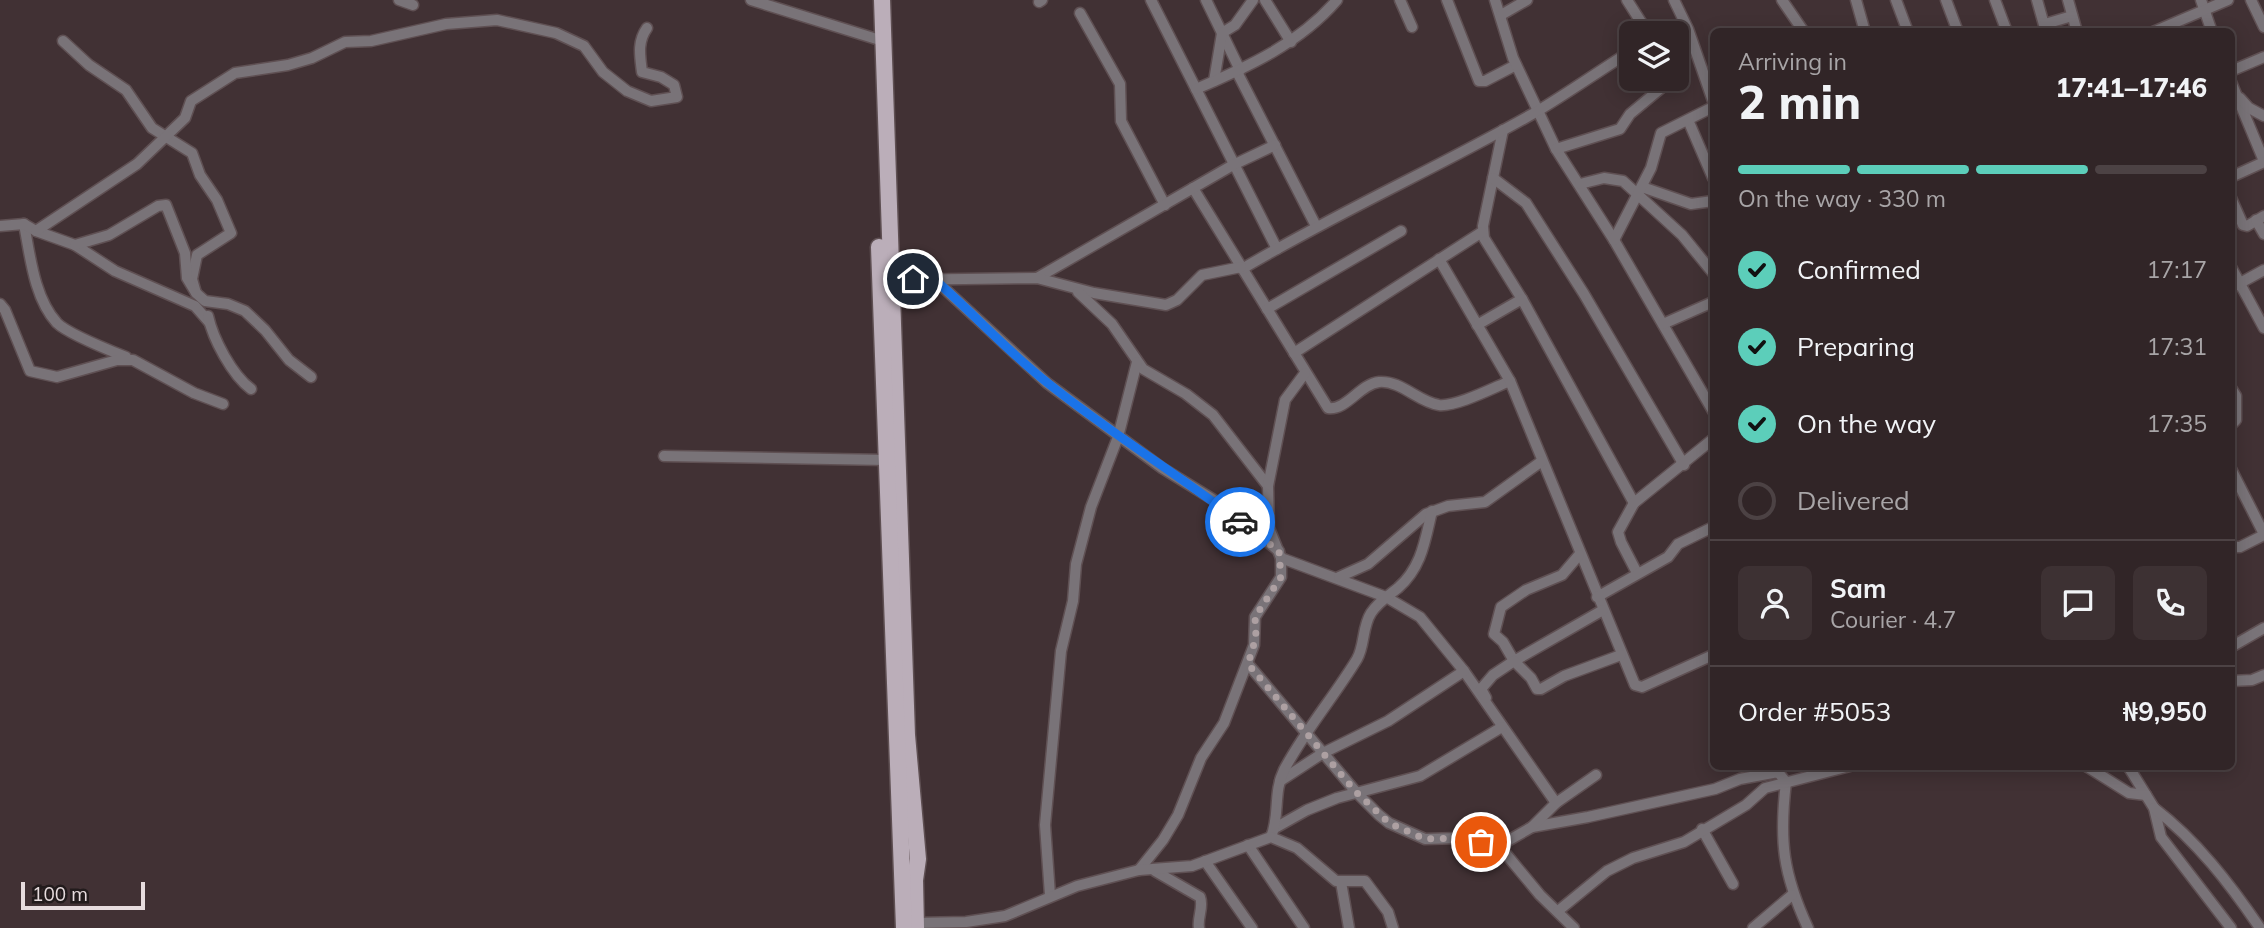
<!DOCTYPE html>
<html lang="en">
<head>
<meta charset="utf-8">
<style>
  :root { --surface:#312527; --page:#3d3133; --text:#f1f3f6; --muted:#a8a5a7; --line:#4c4244; --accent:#5cceba }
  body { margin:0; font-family:Mulish,sans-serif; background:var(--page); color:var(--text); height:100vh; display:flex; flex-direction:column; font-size:26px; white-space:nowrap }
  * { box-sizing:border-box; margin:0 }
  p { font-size:23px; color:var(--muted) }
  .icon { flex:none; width:38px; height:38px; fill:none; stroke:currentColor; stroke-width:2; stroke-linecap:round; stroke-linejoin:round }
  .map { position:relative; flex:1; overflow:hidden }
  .side { position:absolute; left:1710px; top:28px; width:525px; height:742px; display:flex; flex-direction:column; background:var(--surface); border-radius:10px; box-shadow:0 4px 18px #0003,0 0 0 2px var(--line) }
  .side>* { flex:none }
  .tools { position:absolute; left:1619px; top:21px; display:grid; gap:14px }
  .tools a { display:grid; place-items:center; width:70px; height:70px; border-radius:10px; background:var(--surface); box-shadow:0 4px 18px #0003,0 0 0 2px var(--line); font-size:35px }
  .scale { position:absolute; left:21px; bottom:18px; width:124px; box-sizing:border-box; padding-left:7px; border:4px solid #e7dcde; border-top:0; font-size:19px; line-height:24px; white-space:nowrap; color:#e7dcde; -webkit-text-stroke:5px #221b1c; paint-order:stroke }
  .pin { position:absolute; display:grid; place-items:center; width:60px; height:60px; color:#fff; margin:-30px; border:4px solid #fff; border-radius:50%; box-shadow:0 2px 7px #0007 }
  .courier { position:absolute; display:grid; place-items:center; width:70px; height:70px; margin:-35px; border:5px solid #1a73e8; border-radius:50%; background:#fff; color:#222; box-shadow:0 2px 9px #0007 }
  .summary em { font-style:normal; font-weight:800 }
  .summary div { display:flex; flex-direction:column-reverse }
  .summary { display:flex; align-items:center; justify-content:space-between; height:119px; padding:0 28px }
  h1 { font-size:46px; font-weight:800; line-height:52px }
  .bar { display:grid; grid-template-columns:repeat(4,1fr); gap:10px 7px; align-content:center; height:84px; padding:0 28px }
  .bar i { height:9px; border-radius:5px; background:var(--line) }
  .bar .selected { background:var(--accent) }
  .bar p { grid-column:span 4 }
  .line { display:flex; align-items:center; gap:18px; padding:0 28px; border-top:2px solid var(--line) }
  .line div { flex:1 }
  .round { display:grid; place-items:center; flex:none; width:74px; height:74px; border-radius:10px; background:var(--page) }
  ol { padding:0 28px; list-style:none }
  li { display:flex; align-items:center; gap:21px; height:77px }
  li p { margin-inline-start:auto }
  li .icon { padding:7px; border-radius:50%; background:var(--accent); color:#111; stroke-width:4 }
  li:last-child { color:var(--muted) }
  li i { width:38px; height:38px; border:4px solid var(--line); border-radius:50% }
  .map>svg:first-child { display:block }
</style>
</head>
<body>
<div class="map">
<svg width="2264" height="928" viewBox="0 0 2264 928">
  <rect width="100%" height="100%" fill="#413134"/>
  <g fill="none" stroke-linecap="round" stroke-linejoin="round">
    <g stroke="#5f5053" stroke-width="13">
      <g id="minor">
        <polyline points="399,0 413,5"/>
        <polyline points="751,0 883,41"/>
        <polyline points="1151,0 1277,249"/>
        <polyline points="1206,0 1240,70"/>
        <polyline points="1265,0 1291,42"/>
        <polyline points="1400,0 1412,27"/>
        <polyline points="1447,0 1479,81 1485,81 1516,65"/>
        <polyline points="1495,0 1513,58 1556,149 1614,240 1713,411"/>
        <polyline points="1627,0 1648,33"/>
        <polyline points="1674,0 1688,29 1713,101"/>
        <polyline points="1782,0 1804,32"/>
        <polyline points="1856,0 1865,32"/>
        <polyline points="1896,0 1908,32"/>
        <polyline points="1946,0 1958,32"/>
        <polyline points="1995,0 2007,32"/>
        <polyline points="2037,0 2046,32"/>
        <polyline points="2068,0 2077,32"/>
        <polyline points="2201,0 2212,32"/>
        <polyline points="2251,0 2264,27"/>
        <polyline points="1039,2 1042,0"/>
        <polyline points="1080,13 1120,84 1121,121 1165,205"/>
        <polyline points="1501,15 1527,0"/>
        <polyline points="2045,24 2072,16"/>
        <polyline points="2153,32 2228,0"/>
        <polyline points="63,41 89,65 126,90 152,128 192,153 200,175 217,200 231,233 197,255 192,279 196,293"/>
        <polyline points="2231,71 2264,57"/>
        <polyline points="1237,72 1316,226"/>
        <polyline points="1214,81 1222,33 1235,25 1253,0"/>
        <polyline points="2231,82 2264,161"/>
        <path d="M1196,89C1248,67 1300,43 1337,0"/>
        <polyline points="2240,98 2249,108 2264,116"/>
        <polyline points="1688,120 1713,178"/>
        <polyline points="1503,130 1483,226 1484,238 1522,299 1634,503"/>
        <polyline points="1556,149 1620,129 1630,114 1672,79"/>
        <polyline points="2231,177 2264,162"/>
        <polyline points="1493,178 1526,203 1584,294 1684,465"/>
        <polyline points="1580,184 1604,178 1623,181 1682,235 1713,273"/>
        <polyline points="1642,187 1691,204 1713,201"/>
        <path d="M1193,188L1328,408C1346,411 1360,384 1379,382C1401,380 1418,402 1439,405C1456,407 1493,388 1510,381"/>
        <polyline points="2231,198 2243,225 2247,226 2264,216"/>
        <polyline points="2256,220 2264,234"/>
        <path d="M24,224C30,255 34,298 57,323C67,333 111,351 126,357"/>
        <polyline points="0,226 24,224 36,231 75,245 115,271 195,306 209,322"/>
        <path d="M36,231L137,164L185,118L191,101L235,73L288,65L312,58L345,42L371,41L446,24L497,20L556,33L584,46L603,72L627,91L651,101L677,97L674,85L661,77L642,72C640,56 637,42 647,28"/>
        <polyline points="1614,240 1651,168 1661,133 1713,107"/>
        <polyline points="75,245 109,235 158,206 166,205 185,253 187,278 196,293 205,301 228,304 245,311 265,330 289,360 311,377"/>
        <polyline points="1439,259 1510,381 1635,685 1642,687 1713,655"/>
        <polyline points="2231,267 2264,328"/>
        <path d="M1242,269C1338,212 1439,167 1536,112C1568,93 1599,71 1631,51"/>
        <polyline points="1037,278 1233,165 1275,145"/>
        <polyline points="934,279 1047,383 1162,468 1214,500 1279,551"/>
        <polyline points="892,280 1037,278 1094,293 1166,305 1177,300 1202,275 1241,267"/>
        <polyline points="2231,288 2264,270"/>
        <polyline points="1078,292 1112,324 1143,369 1186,394 1213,415 1268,486"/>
        <polyline points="0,304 5,310 30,371 57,377 117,360 133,360 194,393 223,404"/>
        <polyline points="1267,309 1401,231"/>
        <path d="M208,316C213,339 232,375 251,389"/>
        <polyline points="1663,324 1713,302"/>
        <polyline points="1477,325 1522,299"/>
        <polyline points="1294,353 1482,232"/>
        <polyline points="2231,388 2236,396 2236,420 2231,425"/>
        <polyline points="664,456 886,460"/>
        <polyline points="2231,469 2264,534"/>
        <polyline points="2231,547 2240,547 2264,535"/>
        <polyline points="1579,555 1562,575 1526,590 1501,607 1494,634 1503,642 1514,661 1603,610"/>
        <polyline points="1281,558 1386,597 1420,617 1464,671 1556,803"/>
        <polyline points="1637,573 1621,542 1618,532 1634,503 1713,439"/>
        <polyline points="1339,577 1368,564 1426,514 1448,506 1485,502 1542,461"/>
        <polyline points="1597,597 1668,557 1678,544 1713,527"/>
        <polyline points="2231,647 2264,628"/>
        <polyline points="1248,664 1356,792 1379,815 1389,823 1425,839 1459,838 1497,847 1506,854 1540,895 1574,928"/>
        <polyline points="2231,681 2252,680 2264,675"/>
        <polyline points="1486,698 1481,689 1493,675 1514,661 1531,678 1537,689 1541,689 1564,676 1621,655"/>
        <polyline points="2086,766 2129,793 2146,795"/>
        <polyline points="2128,766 2154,808 2161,837 2231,928"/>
        <polyline points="1280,781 1323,753 1388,721 1464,671"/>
        <path d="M2154,808C2197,841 2230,884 2260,928"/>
        <path d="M1532,827L1588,817L1715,789L1740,779L1778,772L1786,782C1779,841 1783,874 1808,928"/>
        <polyline points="1275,828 1307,810 1337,798 1420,776 1502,727"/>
        <polyline points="1702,829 1733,884"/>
        <path d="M1271,837C1280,816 1273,792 1284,770C1305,730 1334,697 1357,659C1365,645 1362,627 1371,613C1378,602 1388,596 1398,588C1422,567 1425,540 1432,511"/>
        <polyline points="1248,845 1304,928"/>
        <polyline points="1497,847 1532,827 1556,803 1596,775"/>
        <polyline points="1205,861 1252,928"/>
        <polyline points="1139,870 1163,840 1178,815 1201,758 1224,723 1254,645 1255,617 1281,577 1281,558 1269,528 1268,486 1285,400 1305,373"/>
        <path d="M1155,871L1200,897C1204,907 1197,918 1199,928"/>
        <polyline points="1341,882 1349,928"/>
        <polyline points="1050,895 1045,825 1061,651 1073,601 1076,564 1091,507 1118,437 1137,362"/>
        <polyline points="1558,911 1607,871 1633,858 1684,842 1746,805 1765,788 1850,766"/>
        <polyline points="916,923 966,922 1005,916 1077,886 1139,870 1192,866 1271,837 1297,848 1336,881 1365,881 1388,912 1393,928"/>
        <polyline points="1753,928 1792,895"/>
      </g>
    </g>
    <g stroke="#5f5053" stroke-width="19">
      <g id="primary">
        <polyline points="882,0 907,735 918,859 915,880 916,928"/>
        <polyline points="879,247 904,928"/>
      </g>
    </g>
    <use href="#minor" stroke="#797378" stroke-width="10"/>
    <use href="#primary" stroke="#bbaeb9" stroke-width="16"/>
  </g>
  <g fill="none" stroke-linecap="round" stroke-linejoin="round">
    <polyline stroke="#ada0a2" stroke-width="7" stroke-dasharray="0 12.6" points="1240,522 1279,551 1281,577 1255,617 1256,637 1248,664 1356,792 1389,823 1425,839 1459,838 1481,842"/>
    <path stroke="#1a73e8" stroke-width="9" d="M913,279H934C973,313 1008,352 1049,384C1110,433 1178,474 1240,522"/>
  </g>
</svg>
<div class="tools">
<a><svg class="icon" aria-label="layers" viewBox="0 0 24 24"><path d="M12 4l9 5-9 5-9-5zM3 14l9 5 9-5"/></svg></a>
</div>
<div class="scale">100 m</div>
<div class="pin" style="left:1481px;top:842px;background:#ea580c"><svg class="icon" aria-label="bag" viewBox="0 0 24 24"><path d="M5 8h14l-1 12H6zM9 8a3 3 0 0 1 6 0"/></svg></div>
<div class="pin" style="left:913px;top:279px;background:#1f2937"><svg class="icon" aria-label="home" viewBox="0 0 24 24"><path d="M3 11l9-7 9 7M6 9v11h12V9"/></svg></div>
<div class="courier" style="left:1240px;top:522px"><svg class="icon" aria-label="car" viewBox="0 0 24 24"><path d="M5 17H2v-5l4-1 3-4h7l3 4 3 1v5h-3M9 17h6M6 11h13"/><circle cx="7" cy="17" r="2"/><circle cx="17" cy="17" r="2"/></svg></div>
<section class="side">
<div class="summary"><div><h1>2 min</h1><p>Arriving in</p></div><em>17:41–17:46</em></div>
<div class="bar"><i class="selected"></i><i class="selected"></i><i class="selected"></i><i></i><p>On the way · 330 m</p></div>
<ol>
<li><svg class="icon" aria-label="check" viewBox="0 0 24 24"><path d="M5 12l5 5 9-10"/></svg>Confirmed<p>17:17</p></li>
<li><svg class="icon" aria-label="check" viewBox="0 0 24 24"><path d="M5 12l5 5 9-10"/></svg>Preparing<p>17:31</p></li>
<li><svg class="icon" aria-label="check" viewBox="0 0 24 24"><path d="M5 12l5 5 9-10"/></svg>On the way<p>17:35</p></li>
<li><i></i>Delivered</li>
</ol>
<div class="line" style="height:126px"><a class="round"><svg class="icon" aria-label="person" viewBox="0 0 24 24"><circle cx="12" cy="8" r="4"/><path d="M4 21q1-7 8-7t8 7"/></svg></a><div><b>Sam</b><p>Courier · 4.7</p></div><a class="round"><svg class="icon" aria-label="chat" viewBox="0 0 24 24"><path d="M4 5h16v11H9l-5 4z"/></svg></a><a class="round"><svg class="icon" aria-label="phone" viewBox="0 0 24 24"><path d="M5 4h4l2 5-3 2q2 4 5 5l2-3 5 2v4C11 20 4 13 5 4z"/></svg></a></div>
<div class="line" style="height:91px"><div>Order #5053</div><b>₦9,950</b></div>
</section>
</div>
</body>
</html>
